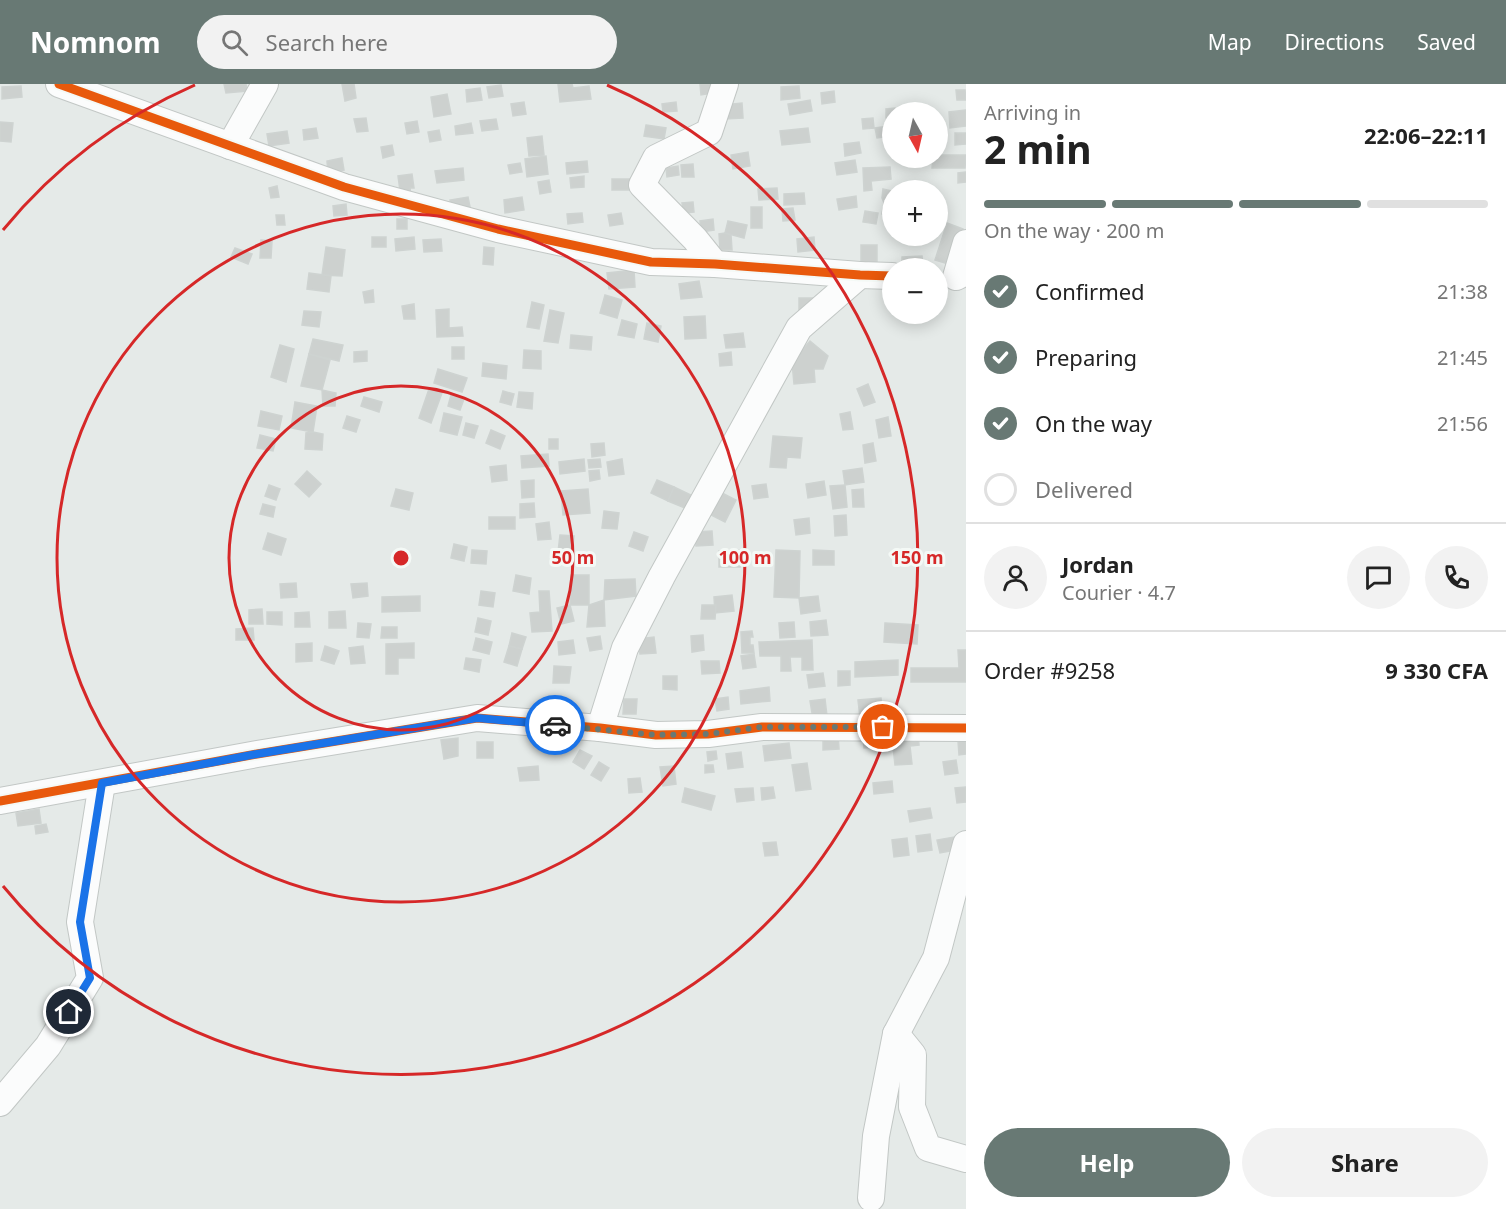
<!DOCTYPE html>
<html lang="en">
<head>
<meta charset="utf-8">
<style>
  :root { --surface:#fff; --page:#f2f2f2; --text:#222; --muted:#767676; --line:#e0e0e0; --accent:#687974 }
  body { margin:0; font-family:"Noto Sans",sans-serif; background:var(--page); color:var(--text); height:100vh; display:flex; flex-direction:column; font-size:22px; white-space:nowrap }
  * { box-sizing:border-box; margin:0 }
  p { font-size:20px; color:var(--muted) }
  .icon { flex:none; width:33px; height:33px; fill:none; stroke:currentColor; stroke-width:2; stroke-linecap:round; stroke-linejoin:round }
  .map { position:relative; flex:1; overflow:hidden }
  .drawer { display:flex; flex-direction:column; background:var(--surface); width:540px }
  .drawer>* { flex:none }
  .needle { width:39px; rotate:172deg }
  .buttons { position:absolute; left:882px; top:18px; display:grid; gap:12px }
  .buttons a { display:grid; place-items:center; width:66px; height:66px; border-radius:50%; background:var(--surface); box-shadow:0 3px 15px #0003; font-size:30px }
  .pin { position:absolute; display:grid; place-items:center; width:51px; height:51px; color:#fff; margin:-26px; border:3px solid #fff; border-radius:50%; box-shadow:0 2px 6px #0007 }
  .courier { position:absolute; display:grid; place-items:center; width:60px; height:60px; margin:-30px; border:4px solid #1a73e8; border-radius:50%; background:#fff; color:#222; box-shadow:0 2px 8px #0007 }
  .summary em { font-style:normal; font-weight:700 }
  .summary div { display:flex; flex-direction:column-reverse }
  .summary { display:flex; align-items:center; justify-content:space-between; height:102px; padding:0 18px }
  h1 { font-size:39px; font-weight:700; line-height:45px }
  .bar { display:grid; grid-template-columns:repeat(4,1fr); gap:9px 6px; align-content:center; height:72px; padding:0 18px }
  .bar i { height:8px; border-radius:4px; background:var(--line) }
  .bar .selected { background:var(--accent) }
  .bar p { grid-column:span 4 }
  .line { display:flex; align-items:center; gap:15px; padding:0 18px; border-top:2px solid var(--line) }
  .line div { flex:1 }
  .round { display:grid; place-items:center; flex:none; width:63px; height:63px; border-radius:32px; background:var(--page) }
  ol { padding:0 18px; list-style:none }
  li { display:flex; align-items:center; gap:18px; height:66px }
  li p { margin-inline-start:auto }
  li .icon { padding:6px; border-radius:50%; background:var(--accent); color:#fff; stroke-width:4 }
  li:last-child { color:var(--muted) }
  li i { width:33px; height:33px; border:3px solid var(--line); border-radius:50% }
  .action { display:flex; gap:12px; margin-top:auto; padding:12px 18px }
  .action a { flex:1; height:69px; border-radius:36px; background:var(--accent); color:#fff; font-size:24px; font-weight:700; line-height:69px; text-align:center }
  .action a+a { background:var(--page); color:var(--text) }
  header { display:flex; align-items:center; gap:36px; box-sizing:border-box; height:84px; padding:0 30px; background:var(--accent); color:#fff }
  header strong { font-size:28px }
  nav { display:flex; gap:33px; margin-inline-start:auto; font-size:21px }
  .search { width:420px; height:54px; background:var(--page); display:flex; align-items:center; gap:15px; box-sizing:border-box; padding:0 21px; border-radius:33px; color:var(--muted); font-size:22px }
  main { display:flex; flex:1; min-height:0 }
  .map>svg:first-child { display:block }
</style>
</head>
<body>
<header>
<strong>Nomnom</strong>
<div class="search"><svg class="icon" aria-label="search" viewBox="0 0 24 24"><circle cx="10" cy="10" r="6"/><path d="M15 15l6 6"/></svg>Search here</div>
<nav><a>Map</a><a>Directions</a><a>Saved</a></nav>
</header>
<main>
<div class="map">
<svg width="966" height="1125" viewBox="0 0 966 1125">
  <rect width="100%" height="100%" fill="#e5eae8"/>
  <g fill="#cdd1cf" stroke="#ced3d1" stroke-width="1.5">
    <polygon points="224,0 246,0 247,7 226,9"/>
    <polygon points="342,0 354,0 356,14 345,17"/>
    <polygon points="558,0 572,0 573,4 589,2 591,15 560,18"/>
    <polygon points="700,0 712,0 713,9 701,11"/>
    <polygon points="501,1 503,12 489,14 487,3"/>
    <polygon points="21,2 22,13 2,15 2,3"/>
    <polygon points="799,2 800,14 781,16 781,3"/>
    <polygon points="480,4 482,16 467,18 466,6"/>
    <polygon points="956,6 965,6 966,16 957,16"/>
    <polygon points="834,7 835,18 822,20 821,9"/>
    <polygon points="447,10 451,30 434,33 431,13"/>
    <polygon points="810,16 812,27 790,31 788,20"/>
    <polygon points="524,18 526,30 513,32 511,20"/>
    <polygon points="676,18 677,27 663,28 662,20"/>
    <polygon points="742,19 743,34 724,35 723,21"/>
    <polygon points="928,23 928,28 907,28 907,24"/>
    <polygon points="895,24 896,28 892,28 892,34 886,34 886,25"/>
    <polygon points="966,26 966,42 950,44 949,28"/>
    <polygon points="366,34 368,47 357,48 354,35"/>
    <polygon points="873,34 874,44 863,45 862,35"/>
    <polygon points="496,35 498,45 482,47 480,37"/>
    <polygon points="417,37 419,48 407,50 405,39"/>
    <polygon points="0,38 13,39 11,58 0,57"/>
    <polygon points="471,39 473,49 456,51 455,42"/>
    <polygon points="646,41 666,44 664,55 644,52"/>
    <polygon points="889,42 891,52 877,54 875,44"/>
    <polygon points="316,44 318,54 304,56 303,46"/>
    <polygon points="808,44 810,58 782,61 780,47"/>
    <polygon points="439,46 441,56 430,58 428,48"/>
    <polygon points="287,47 289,59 269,62 267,50"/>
    <polygon points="955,49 966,49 966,60 955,61"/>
    <polygon points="542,52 544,71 529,72 527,54"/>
    <polygon points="859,58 861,69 845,72 844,60"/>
    <polygon points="392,61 394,71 383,74 381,63"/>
    <polygon points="748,68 750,82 733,85 731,71"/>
    <polygon points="938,71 966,71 965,84 932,84 933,74 938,74"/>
    <polygon points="546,72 548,90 527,93 525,75"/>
    <polygon points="342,74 344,86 328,88 327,77"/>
    <polygon points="855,76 857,88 837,91 835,79"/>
    <polygon points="587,77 588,88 567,90 566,79"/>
    <polygon points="520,79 522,88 510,90 508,81"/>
    <polygon points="693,80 694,93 682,93 681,81"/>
    <polygon points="678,82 679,91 667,93 666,84"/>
    <polygon points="890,83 891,95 871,97 872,106 864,107 863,84"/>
    <polygon points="463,84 464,96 437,99 435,87"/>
    <polygon points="966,88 966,98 958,99 958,89"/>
    <polygon points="412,90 414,104 410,104 411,112 401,114 398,92"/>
    <polygon points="584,92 584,103 571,104 570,94"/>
    <rect x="612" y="95" width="18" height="11"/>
    <polygon points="549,96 551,108 540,110 538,98"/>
    <polygon points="277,102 279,113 271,114 269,104"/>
    <polygon points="777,104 778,115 759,116 758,105"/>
    <polygon points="883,105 892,107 892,132 882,130 884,119 882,114"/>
    <polygon points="804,109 805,120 784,121 784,110"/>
    <polygon points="856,112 857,123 839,126 837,115"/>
    <polygon points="468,113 471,128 453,131 450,116"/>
    <polygon points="522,113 524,126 505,129 504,116"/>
    <polygon points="693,118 694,128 684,129 682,119"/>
    <polygon points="346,120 347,131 334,132 333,122"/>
    <rect x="751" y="123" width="11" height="21"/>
    <polygon points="793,124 795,136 783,137 782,125"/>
    <polygon points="865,127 878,129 876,140 863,138"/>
    <polygon points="582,129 583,138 568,140 567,130"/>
    <polygon points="621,129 623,140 610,142 608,131"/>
    <polygon points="276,131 284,131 285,141 277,141"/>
    <rect x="397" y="135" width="10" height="10"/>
    <polygon points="713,135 714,146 701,148 700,137"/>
    <polygon points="728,137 747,141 744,154 725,149"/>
    <polygon points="947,139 963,145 952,181 935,176"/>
    <polygon points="725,149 731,151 732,166 720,166 719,150"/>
    <rect x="372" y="153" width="14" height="10"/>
    <polygon points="414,153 415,165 396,167 395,155"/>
    <polygon points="814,153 815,166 798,168 797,155"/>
    <polygon points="441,155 442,167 424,168 423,156"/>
    <polygon points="261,156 272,157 271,174 260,174"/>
    <rect x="861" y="161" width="16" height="19"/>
    <polygon points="326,163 345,166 342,192 322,191"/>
    <polygon points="484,163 494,164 493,181 483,180"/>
    <polygon points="235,164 252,170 248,180 231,173"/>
    <polygon points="922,172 923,184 902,184 902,173"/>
    <polygon points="634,186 635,203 609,205 607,189"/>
    <polygon points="309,189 331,192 329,208 307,205"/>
    <polygon points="699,197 702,213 681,215 679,200"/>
    <polygon points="373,206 374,218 365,219 363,208"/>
    <polygon points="605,211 622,216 617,234 600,229"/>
    <polygon points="799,214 815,214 799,227"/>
    <polygon points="532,218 544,221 539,245 527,243"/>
    <polygon points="414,220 415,235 404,235 402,222"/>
    <polygon points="449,225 449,244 462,243 463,252 437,253 436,226"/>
    <polygon points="550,226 564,229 558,259 544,257"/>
    <polygon points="304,227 321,228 319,243 302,241"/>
    <polygon points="705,232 706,254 685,255 684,233"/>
    <polygon points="622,236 637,240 634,254 618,251"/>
    <polygon points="647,239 661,242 658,258 644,255"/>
    <polygon points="743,249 745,263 726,264 724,251"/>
    <polygon points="571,251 592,253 591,266 570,264"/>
    <polygon points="313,255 343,261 339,277 309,270"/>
    <polygon points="810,257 828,272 823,285 814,285 815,298 794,300 792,278"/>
    <polygon points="280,261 294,265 286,298 271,293"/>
    <rect x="452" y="263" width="12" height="12"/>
    <polygon points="524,266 541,267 541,285 523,284"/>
    <polygon points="367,267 367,277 354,278 354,268"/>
    <polygon points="731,268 732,281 720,282 719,270"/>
    <polygon points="309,270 330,276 322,306 301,302"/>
    <polygon points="483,279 507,282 506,295 482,292"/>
    <polygon points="438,285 467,294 462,308 434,299"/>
    <polygon points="868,300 875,318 864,322 857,305"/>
    <polygon points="429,305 442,309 431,339 419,334"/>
    <polygon points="322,306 336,309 335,322 323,322"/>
    <polygon points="503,307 514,310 511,321 500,318"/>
    <polygon points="519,308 533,309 532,325 517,323"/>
    <polygon points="451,311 464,315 460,326 448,322"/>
    <polygon points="364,313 382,318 379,328 361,322"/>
    <polygon points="295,318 317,322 313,348 291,344"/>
    <polygon points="261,327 282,332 279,346 258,342"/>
    <polygon points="850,328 853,345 843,346 840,330"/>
    <polygon points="444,329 462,333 457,351 440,347"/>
    <polygon points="347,332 360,336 356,348 343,344"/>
    <polygon points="888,333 891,352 879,354 876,336"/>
    <polygon points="466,339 478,342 474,354 463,351"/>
    <polygon points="491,346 505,352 500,365 486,359"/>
    <polygon points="313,348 323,350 322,366 305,365 306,349"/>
    <polygon points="260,351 276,355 273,367 257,364"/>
    <polygon points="773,352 802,354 800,374 787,373 786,384 770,383"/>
    <rect x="549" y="355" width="9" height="10"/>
    <polygon points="604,359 605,371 592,373 591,360"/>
    <polygon points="873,359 876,377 865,379 863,361"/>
    <polygon points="548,370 549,382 522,384 521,372"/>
    <polygon points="584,375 585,387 560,390 559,378"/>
    <polygon points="600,375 601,383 589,384 588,376"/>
    <polygon points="622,375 624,390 609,392 607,378"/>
    <polygon points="506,381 507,396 492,398 490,383"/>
    <polygon points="862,384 864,398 845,401 843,387"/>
    <polygon points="599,386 600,395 590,397 589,387"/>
    <polygon points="307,387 321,400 309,413 295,400"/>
    <polygon points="534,396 534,413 522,414 521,397"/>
    <polygon points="657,396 674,403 668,417 651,409"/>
    <polygon points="824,397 826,411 808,414 806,400"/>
    <polygon points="766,400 768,413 754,415 752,402"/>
    <polygon points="269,401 280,405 276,416 265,412"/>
    <polygon points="845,401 847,423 833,425 830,402"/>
    <polygon points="674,403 691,411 685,424 668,417"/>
    <polygon points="396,405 413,409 409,426 391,422"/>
    <polygon points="588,405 590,429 563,431 561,407"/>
    <polygon points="863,405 864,423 853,423 852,406"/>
    <polygon points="722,409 736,416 725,438 711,431"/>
    <polygon points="534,419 535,433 520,434 520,420"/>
    <polygon points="263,420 275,423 273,433 260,430"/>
    <polygon points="604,427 619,429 617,445 602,444"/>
    <polygon points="846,431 847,451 835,452 834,432"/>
    <rect x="489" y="433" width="26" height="12"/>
    <polygon points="809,434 810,449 796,451 794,436"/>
    <polygon points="549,438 551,455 538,456 536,440"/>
    <polygon points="712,447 713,461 696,462 695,448"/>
    <polygon points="634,448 648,453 643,467 629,462"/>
    <polygon points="268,449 286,455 281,471 263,465"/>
    <polygon points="560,451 574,452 572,469 558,468"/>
    <polygon points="454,460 467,463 464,477 451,474"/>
    <polygon points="472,466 487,467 486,480 471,479"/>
    <polygon points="740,466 740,483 719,483 719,467"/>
    <polygon points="776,466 800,467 799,514 774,513"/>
    <polygon points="813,466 834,467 834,481 813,481"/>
    <polygon points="516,491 531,494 529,510 513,507"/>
    <polygon points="571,491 589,491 589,521 570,521"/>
    <polygon points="635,495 636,512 604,516 605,496"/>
    <polygon points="296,499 297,513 281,514 280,500"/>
    <polygon points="367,499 368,512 353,514 351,500"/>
    <polygon points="481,507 495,509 493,523 479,521"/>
    <polygon points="539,507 549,507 552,547 532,548 530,529 540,528"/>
    <polygon points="732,511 734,527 715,529 714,513"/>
    <polygon points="420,512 420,527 382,528 382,513"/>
    <polygon points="818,512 820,527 801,530 799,514"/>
    <polygon points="604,516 605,542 587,543 589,521"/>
    <polygon points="570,521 574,537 561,540 557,524"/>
    <polygon points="702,521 716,521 715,535 701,535"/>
    <polygon points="262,525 263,540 249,540 249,526"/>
    <polygon points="345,527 346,544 329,544 329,528"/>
    <polygon points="267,528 282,528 282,541 267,540"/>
    <polygon points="309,528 310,543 295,543 295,529"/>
    <polygon points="478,534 491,537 488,551 475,548"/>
    <polygon points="826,536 828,551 811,552 810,538"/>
    <polygon points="794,538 795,553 780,554 779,539"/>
    <polygon points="358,539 371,540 369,554 357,553"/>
    <polygon points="885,539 918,541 917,560 884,558"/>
    <polygon points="382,543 397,543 397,554 381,554"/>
    <polygon points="253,544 254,556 236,556 236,545"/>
    <polygon points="752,547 753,553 750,553 750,561 753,561 754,569 742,569 741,548"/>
    <polygon points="512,549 526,553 522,565 509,562"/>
    <polygon points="703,551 704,566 692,568 691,552"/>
    <polygon points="600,552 602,565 590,567 587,554"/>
    <polygon points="654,553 656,569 640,570 638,555"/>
    <polygon points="476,554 492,558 489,570 473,566"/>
    <polygon points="573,556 575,569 559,571 558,558"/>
    <polygon points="812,556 813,586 802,586 802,573 790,573 791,587 781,587 781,572 760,572 759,558"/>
    <polygon points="312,559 312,577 296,578 296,560"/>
    <polygon points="414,559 414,574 398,574 398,590 386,590 386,560"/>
    <polygon points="325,562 339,567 334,580 321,576"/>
    <polygon points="363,562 365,579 351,580 349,564"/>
    <polygon points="509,562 522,565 517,582 504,578"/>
    <polygon points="958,566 966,566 966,598 911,598 911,584 959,584"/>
    <polygon points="754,570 756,583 743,585 741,572"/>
    <polygon points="466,574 481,576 479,588 464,585"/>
    <polygon points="898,576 898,591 855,593 855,578"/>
    <polygon points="701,577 719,577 720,589 702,590"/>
    <polygon points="554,582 571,583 569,599 553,599"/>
    <polygon points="838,587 850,587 850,601 838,602"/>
    <polygon points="823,589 825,602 809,604 807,591"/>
    <polygon points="663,592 677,592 677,606 663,605"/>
    <polygon points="769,603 770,617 741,620 740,607"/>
    <polygon points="728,613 729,625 717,627 715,615"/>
    <polygon points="881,614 883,631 860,634 858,616"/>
    <polygon points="624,615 637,615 636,630 623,630"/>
    <polygon points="825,615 827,632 813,635 810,617"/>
    <polygon points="838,650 839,665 823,666 823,651"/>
    <polygon points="876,651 877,663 864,664 863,652"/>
    <polygon points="918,651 919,661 910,662 912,680 895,681 892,654"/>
    <polygon points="458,654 458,672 444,675 441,656"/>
    <polygon points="966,656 966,670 959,671 958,657"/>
    <rect x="477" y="658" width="16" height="16"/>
    <polygon points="789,659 791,674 765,677 763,662"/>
    <polygon points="580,666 592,672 584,685 573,678"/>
    <polygon points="716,667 717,675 708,677 707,668"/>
    <polygon points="741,668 743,683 728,685 726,670"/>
    <polygon points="956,676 958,689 945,691 943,678"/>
    <polygon points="599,678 609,684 601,697 591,691"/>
    <polygon points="807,679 811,705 796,707 792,681"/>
    <polygon points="705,681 713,681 714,688 705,689"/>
    <polygon points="538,682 539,696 520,697 518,684"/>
    <polygon points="674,682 676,700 663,702 660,683"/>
    <polygon points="640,694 642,708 629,709 628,695"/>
    <polygon points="892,697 893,708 874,710 873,699"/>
    <polygon points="773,703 775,714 762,716 761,704"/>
    <polygon points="966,703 966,718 957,719 955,704"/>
    <polygon points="685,704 715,712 711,726 682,718"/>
    <polygon points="753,704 754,716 737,718 735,705"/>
    <polygon points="930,724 932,734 910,738 908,727"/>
    <polygon points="39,725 41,739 18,742 16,729"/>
    <polygon points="46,740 48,748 36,750 35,742"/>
    <polygon points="930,750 932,766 918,768 916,752"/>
    <polygon points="954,753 956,766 940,769 937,756"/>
    <polygon points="907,754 909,771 894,773 892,756"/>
    <polygon points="776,758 778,771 765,772 763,759"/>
  </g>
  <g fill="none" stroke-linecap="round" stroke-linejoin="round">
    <g stroke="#c2c7c5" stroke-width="28">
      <g id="street">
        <polyline points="59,0 344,103 498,145 651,178 715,180 860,191 892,192"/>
        <polyline points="230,62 265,0"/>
        <polyline points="966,159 956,193 966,188"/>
        <polyline points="715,180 695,155 642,101 656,74 709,48 725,0"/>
        <polyline points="600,644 625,564 662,492 799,244 860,191"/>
        <polyline points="0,717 257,670 477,634 600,644 656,651 708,650 762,643 966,644"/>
        <polyline points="896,950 913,971 912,1023 928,1064 966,1075"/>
        <polyline points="0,1019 48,962 90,894 80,838 102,699"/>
        <polyline points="871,1114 876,1052 896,950 936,874 966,760"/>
      </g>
    </g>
    <use href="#street" stroke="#fbfcfc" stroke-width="26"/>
    <g stroke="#f4f9f6" stroke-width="13">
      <g id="cycleway">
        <polyline points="59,0 344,103 498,145 651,178 715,180 860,191 892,192"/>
        <polyline points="0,717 257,670 477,634 600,644 656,651 708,650 762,643 966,644"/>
      </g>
    </g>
    <use href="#cycleway" stroke="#e8590c" stroke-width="9"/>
  </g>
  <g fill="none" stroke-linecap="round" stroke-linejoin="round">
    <polyline stroke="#687974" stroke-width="6" stroke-dasharray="0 10.8" points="555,641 656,651 708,650 762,643 883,643"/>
    <polyline stroke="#1a73e8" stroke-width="8" points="69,928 90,894 80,838 102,699 257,670 477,634 555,641"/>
  </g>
  <g fill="none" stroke="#d62828" stroke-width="3">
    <circle cx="401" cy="474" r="172"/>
    <circle cx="401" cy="474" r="344"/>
    <path d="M3 146A516 516 0 0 1 195 1M607 1A516 516 0 1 1 3 802"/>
  </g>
  <circle cx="401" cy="474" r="9" fill="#d62828" stroke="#f4f9f6" stroke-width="3"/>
  <g font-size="18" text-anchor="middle" font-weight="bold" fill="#d62828" stroke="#f4f9f6" stroke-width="6" stroke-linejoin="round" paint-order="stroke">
    <text x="573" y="480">50 m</text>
    <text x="745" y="480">100 m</text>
    <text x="917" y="480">150 m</text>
  </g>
</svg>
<div class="buttons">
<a><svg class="needle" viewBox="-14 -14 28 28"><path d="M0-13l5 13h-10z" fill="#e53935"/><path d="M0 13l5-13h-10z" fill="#767676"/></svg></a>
<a>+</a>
<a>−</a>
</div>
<div class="pin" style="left:883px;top:643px;background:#ea580c"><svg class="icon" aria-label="bag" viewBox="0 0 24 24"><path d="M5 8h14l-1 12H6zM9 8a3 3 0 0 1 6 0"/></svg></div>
<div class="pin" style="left:69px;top:928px;background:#1f2937"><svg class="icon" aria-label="home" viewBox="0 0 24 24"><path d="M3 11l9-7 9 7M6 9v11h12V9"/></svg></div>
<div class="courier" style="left:555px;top:641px"><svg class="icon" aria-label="car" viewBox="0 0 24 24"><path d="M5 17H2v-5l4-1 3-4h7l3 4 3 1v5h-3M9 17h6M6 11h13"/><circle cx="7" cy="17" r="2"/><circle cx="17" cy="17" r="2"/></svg></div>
</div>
<section class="drawer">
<div class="summary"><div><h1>2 min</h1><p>Arriving in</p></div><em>22:06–22:11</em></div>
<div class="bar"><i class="selected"></i><i class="selected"></i><i class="selected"></i><i></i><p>On the way · 200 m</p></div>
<ol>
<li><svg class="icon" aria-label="check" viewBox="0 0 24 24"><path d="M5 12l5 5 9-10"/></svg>Confirmed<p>21:38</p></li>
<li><svg class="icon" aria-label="check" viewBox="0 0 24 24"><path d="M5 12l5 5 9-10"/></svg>Preparing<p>21:45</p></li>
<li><svg class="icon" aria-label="check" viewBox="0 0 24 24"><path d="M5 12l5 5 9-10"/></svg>On the way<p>21:56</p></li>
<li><i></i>Delivered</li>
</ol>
<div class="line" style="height:108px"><a class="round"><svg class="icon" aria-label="person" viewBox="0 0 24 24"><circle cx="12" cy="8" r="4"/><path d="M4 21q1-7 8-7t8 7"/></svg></a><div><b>Jordan</b><p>Courier · 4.7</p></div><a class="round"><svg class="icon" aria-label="chat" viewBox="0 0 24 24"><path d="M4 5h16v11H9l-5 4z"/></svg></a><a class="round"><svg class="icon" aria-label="phone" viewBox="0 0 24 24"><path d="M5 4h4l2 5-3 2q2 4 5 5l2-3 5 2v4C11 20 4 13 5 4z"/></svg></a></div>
<div class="line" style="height:78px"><div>Order #9258</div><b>9 330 CFA</b></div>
<div class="action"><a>Help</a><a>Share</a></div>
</section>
</main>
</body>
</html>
